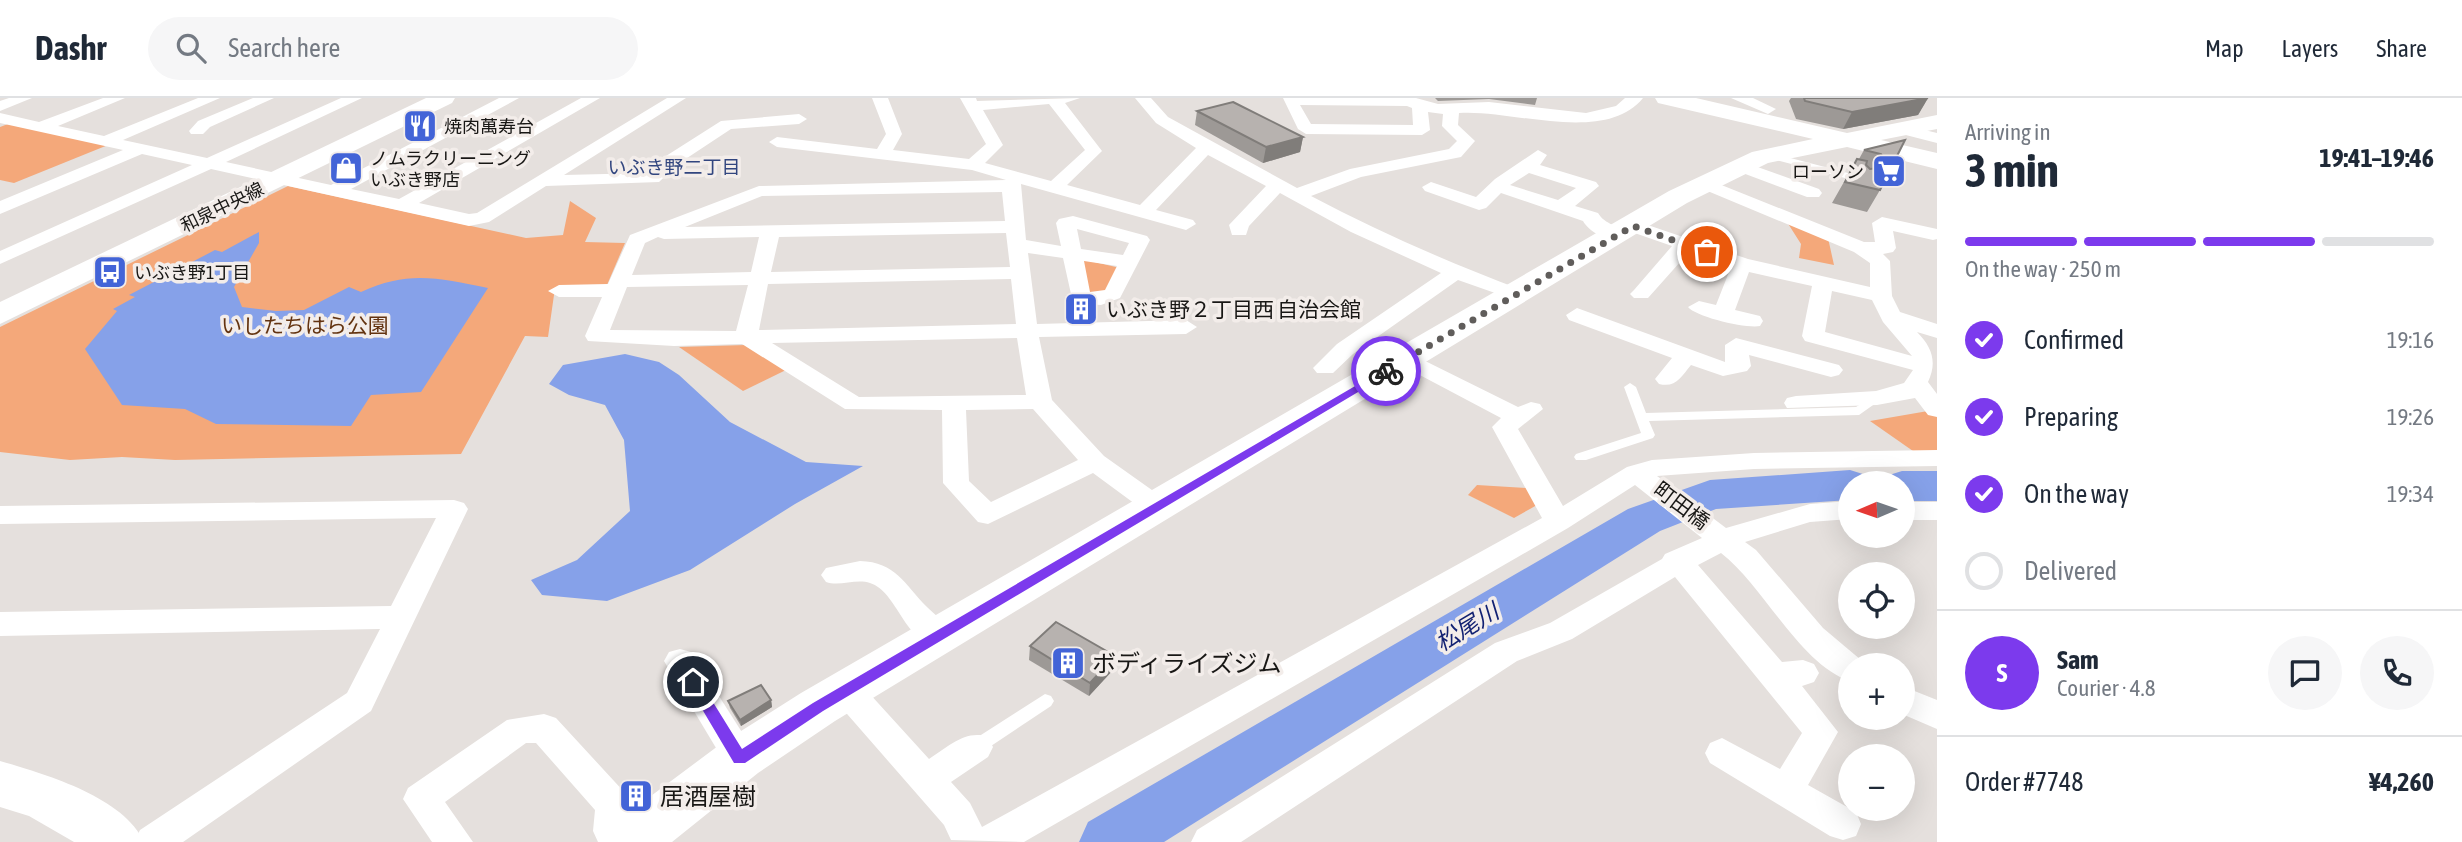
<!DOCTYPE html>
<html lang="en">
<head>
<meta charset="utf-8">
<style>
  :root { --surface:#fff; --page:#f6f6f7; --text:#1f2937; --muted:#747a83; --line:#e0e1e3; --accent:#7c3aed }
  body { margin:0; font-family:"Asap Condensed","Noto Sans JP",sans-serif; background:var(--page); color:var(--text); height:100vh; display:flex; flex-direction:column; font-size:26px; white-space:nowrap }
  * { box-sizing:border-box; margin:0 }
  p { font-size:23px; color:var(--muted) }
  .icon { flex:none; width:38px; height:38px; fill:none; stroke:currentColor; stroke-width:2; stroke-linecap:round; stroke-linejoin:round }
  .map { position:relative; flex:1; overflow:hidden }
  .details { display:flex; flex-direction:column; background:var(--surface); width:525px }
  .details>* { flex:none }
  .needle { width:46px; rotate:268deg }
  .fabs { position:absolute; left:1838px; top:373px; display:grid; gap:14px }
  .fabs a { display:grid; place-items:center; width:77px; height:77px; border-radius:50%; background:var(--surface); box-shadow:0 7px 28px #0002; font-size:35px }
  .pin { position:absolute; display:grid; place-items:center; width:60px; height:60px; color:#fff; margin:-30px; border:4px solid #fff; border-radius:50%; box-shadow:0 2px 7px #0007 }
  .courier { position:absolute; display:grid; place-items:center; width:70px; height:70px; margin:-35px; border:5px solid #7c3aed; border-radius:50%; background:#fff; color:#222; box-shadow:0 2px 9px #0007 }
  .head em { font-style:normal; font-weight:700 }
  .head div { display:flex; flex-direction:column-reverse }
  .head { display:flex; align-items:center; justify-content:space-between; height:119px; padding:0 28px }
  h1 { font-size:46px; font-weight:700; line-height:52px }
  .bar { display:grid; grid-template-columns:repeat(4,1fr); gap:10px 7px; align-content:center; height:84px; padding:0 28px }
  .bar i { height:9px; border-radius:5px; background:var(--line) }
  .bar .current { background:var(--accent) }
  .bar p { grid-column:span 4 }
  .line { display:flex; align-items:center; gap:18px; padding:0 28px; border-top:2px solid var(--line) }
  .line div { flex:1 }
  .round { display:grid; place-items:center; flex:none; width:74px; height:74px; border-radius:37px; background:var(--page) }
  ol { padding:0 28px; list-style:none }
  li { display:flex; align-items:center; gap:21px; height:77px }
  li p { margin-inline-start:auto }
  li .icon { padding:7px; border-radius:50%; background:var(--accent); color:#fff; stroke-width:4 }
  li:last-child { color:var(--muted) }
  li i { width:38px; height:38px; border:4px solid var(--line); border-radius:50% }
  header { display:flex; align-items:center; gap:42px; box-sizing:border-box; height:98px; padding:0 35px; background:var(--surface); border-bottom:2px solid var(--line) }
  header strong { font-size:33px }
  nav { display:flex; gap:38px; margin-inline-start:auto; font-size:24px }
  .search { width:490px; height:63px; background:var(--page); display:flex; align-items:center; gap:18px; box-sizing:border-box; padding:0 24px; border-radius:38px; color:var(--muted); font-size:26px }
  main { display:flex; flex:1; min-height:0 }
  .map>svg:first-child { display:block }
</style>
</head>
<body>
<header>
<strong>Dashr</strong>
<div class="search"><svg class="icon" aria-label="search" viewBox="0 0 24 24"><circle cx="10" cy="10" r="6"/><path d="M15 15l6 6"/></svg>Search here</div>
<nav><a>Map</a><a>Layers</a><a>Share</a></nav>
</header>
<main>
<div class="map">
<svg width="1937" height="744" viewBox="0 0 1937 744">
  <rect width="100%" height="100%" fill="#e5e0dd"/>
  <g fill="#f4a87a">
    <polygon points="8,26 108,47 14,85 0,82 0,29"/>
    <polygon points="288,88 526,140 563,137 570,103 596,120 585,144 625,145 607,187 555,190 548,239 525,238 461,356 175,362 122,359 70,362 0,354 0,229"/>
    <polygon points="1787,124 1828,140 1834,167 1799,160 1801,146"/>
    <polygon points="1086,162 1120,170 1108,193 1100,197 1085,193 1079,163"/>
    <polygon points="746,247 786,272 743,293 679,249"/>
    <polygon points="1928,313 1937,317 1937,353 1913,353 1870,323"/>
    <polygon points="1477,387 1527,390 1537,407 1514,420 1468,397"/>
  </g>
  <g fill="#86a1e9">
    <path d="M259,134V145L234,189L242,209L276,213L304,212L349,189L361,194C408,172 439,180 488,190L421,294L371,297L351,328L216,326L185,311L122,307L85,251L117,213L113,211L135,199L129,197L215,152L222,154Z"/>
    <polygon points="625,256 659,264 679,277 730,324 806,364 863,368 795,406 690,472 607,503 542,497 531,482 577,462 630,413 624,342 605,307 569,297 549,286 563,267"/>
  </g>
  <g fill="none" stroke-linecap="round" stroke-linejoin="round">
    <g fill="#86a1e9" fill-rule="evenodd">
      <polygon points="1850,372 1866,377 1871,385 1850,385 1850,402 1716,411 1660,433 1164,744 1079,744 1088,724 1628,411 1710,382"/>
      <polygon points="1902,373 1937,373 1937,403 1902,403 1902,385 1882,385 1886,378"/>
    </g>
    <g fill="#fff" fill-rule="evenodd">
      <polygon points="1768,54 1867,80 1869,82 1864,85 1765,59 1763,57"/>
      <polygon points="1630,285 1636,289 1646,315 1856,309 1877,296 1883,300 1859,317 1649,323 1655,337 1653,340 1586,362 1576,362 1574,359 1576,356 1641,335 1624,289"/>
      <polygon points="1045,596 1051,598 1054,603 1051,608 982,654 976,657 970,654 967,649 970,644"/>
    </g>
    <g fill="#fff" fill-rule="evenodd">
      <polygon points="9,0 32,0 0,13 0,3"/>
      <polygon points="103,0 125,0 58,28 104,38 198,0 220,0 123,42 207,60 341,0 362,0 226,64 331,87 499,0 519,0 351,91 399,101 581,0 600,0 419,105 469,116 477,115 667,0 686,0 564,77 648,75 666,58 721,23 799,16 807,21 799,26 731,31 678,66 659,84 546,88 489,124 469,128 211,71 0,166 0,153 192,67 142,56 0,116 0,103 123,52 0,25 0,15 39,24"/>
      <polygon points="253,0 274,0 210,29 203,36 191,36 189,33 198,23"/>
      <path d="M872,0H888L902,36L893,52L969,61L986,46L960,0H976L977,3L1080,0L1065,5L1102,53L1067,87L1140,107L1196,50L1156,25L1135,0H1151L1168,19L1297,90L1350,71L1449,51L1457,43L1442,28L1443,16L1428,14L1430,32L1422,37L1306,36L1298,31L1283,0H1416L1438,6L1489,4L1586,15L1616,8L1625,0H1643C1605,47 1511,11 1459,15L1458,27L1475,43L1461,59L1361,79L1311,98C1379,134 1450,165 1522,192L1526,196L1515,202L1458,182L1353,256L1333,275H1317L1313,270L1337,246L1441,175L1351,134L1280,95L1249,128L1246,137H1232L1229,127L1266,88L1208,57L1156,112L1193,122L1196,126L1186,132L1021,86L1026,142L1061,148L1056,125L1059,121L1073,118L1147,138L1150,142L1120,200L1101,207L1073,205L1063,160L1028,155L1037,226L1186,222L1197,229L1186,236L1039,239L1052,302L1104,358L1166,402L1170,408L1166,414L1156,417L1146,414L1093,375L988,426L978,424L943,385L942,312L845,311L742,246L674,248L588,243L585,238L602,199H559L548,193L559,187L608,186L630,137L759,88L1006,82L972,72L777,49L769,44L777,39L877,51L886,36ZM1049,6L1085,52L1051,83L985,65L1003,47L983,12ZM1300,7L1407,8L1412,10L1413,27L1311,26ZM1002,94L1005,123L685,129L762,98ZM1077,131L1129,145L1123,157L1081,151ZM1006,135L1010,169L771,174L779,139ZM658,139L664,141L759,139L751,174L632,177L645,145ZM1084,163L1117,168L1105,192L1090,194ZM1011,181L1016,226L759,232L768,186ZM748,187L736,233L610,232L627,189ZM1017,240L1026,297L859,299L772,245ZM1033,311L1078,362L991,404L969,383L966,312Z"/>
      <polygon points="1731,0 1753,0 1776,11 1768,16"/>
      <polygon points="1900,26 1937,35 1937,45 1894,34 1892,31"/>
      <path d="M1538,52L1547,57L1540,67L1596,84L1599,88L1575,108L1598,115C1605,127 1619,127 1627,137L1624,141C1610,145 1590,135 1583,123L1501,95L1486,110L1479,112L1425,93L1422,89L1431,84L1476,99L1495,81ZM1529,75L1576,90L1558,102L1510,87Z"/>
      <polygon points="1738,62 1819,91 1822,95 1819,99 1807,99 1732,71 1729,67"/>
      <path d="M1704,80L1864,144H1875L1872,125L1882,119L1937,131V141L1933,142L1893,133L1896,150L1893,154L1883,156L1890,163L1892,198L1900,214L1937,226V240L1917,234C1933,250 1937,265 1928,284L1937,296V319L1928,317L1915,300L1877,307L1787,310L1784,305L1787,300L1796,298L1876,293L1904,285L1913,272L1805,243L1802,238L1812,188L1749,174L1735,212L1760,218L1763,223L1760,228C1747,231 1696,219 1688,209L1699,203L1716,207L1731,169L1689,154L1648,200H1634L1630,196L1634,192L1672,148L1626,132L1623,128L1626,124L1633,122L1748,161L1870,189V165L1854,154L1698,89L1695,85ZM1832,193L1872,202L1883,224L1912,258L1825,234Z"/>
      <path d="M1577,210L1725,264V247L1736,240L1839,267L1843,272L1839,277L1831,279L1749,257L1751,268L1747,273L1723,278L1691,267C1681,279 1676,290 1659,286L1655,281L1672,260L1569,222L1566,217Z"/>
      <path d="M1407,254L1518,309L1531,304L1540,306L1543,311L1518,331L1563,408L1627,369L1652,362L1754,355L1937,352V368L1754,371L1657,378L1726,430L1810,406L1850,403V421L1810,424L1745,444L1756,452L1823,530L1861,562L1864,567H1850V583C1800,567 1763,487 1721,455L1698,467L1782,564L1803,562L1814,566L1819,575L1814,584L1802,588L1838,634L1808,687L1856,714L1861,726L1856,738L1843,742L1830,738L1710,665L1705,655L1710,645L1722,640L1780,671L1802,635L1675,479L1572,541L1517,563L1241,744H1191L1197,732L1495,545L1550,525L1662,461L1665,456L1702,440L1635,387L1568,430L1024,744L951,742L944,727L834,601L830,592L834,583L846,579L858,583L929,661C948,649 966,631 988,639L993,649L988,659L951,684L970,705L982,729L1542,420L1492,329L1501,320L1399,266L1395,261L1399,256Z"/>
      <polygon points="454,402 464,405 468,411 371,613 183,744 134,744 140,732 347,595 380,531 0,538 0,514 391,508 436,420 0,426 0,408"/>
      <rect x="1902" y="404" width="35" height="18"/>
      <path d="M860,463C896,464 904,486 927,509C936,518 947,525 954,537L949,545C907,559 900,494 870,485C856,480 840,489 826,484L821,477L826,470Z"/>
      <polygon points="680,551 691,554 752,650 757,660 752,670 740,675 728,670 664,563 669,554"/>
      <polygon points="1902,588 1937,602 1937,631 1902,616"/>
      <polygon points="544,616 556,620 626,696 631,707 630,727 640,744 598,744 593,733 595,712 536,645 526,645 445,704 473,744 432,744 403,701 408,690 507,622"/>
    </g>
    <g fill="#fff" fill-rule="evenodd">
      <polygon points="426,0 455,0 452,5 0,226 0,204"/>
      <polygon points="1655,0 1696,0 1847,35 1937,17 1937,31 1881,42 1937,55 1937,71 1847,49 1768,65 1687,105 835,623 758,675 672,744 604,744 612,727 722,645 801,595 1669,93 1752,54 1813,41 1658,5"/>
      <path d="M0,663C45,676 124,699 144,744H74L29,718L0,709Z"/>
    </g>
  </g>
  <g fill="#9d9996">
    <polygon points="1435,0 1537,0 1535,7 1489,1 1438,3"/>
    <polygon points="1791,0 1928,0 1918,17 1843,31 1796,21 1789,3"/>
    <polygon points="1197,13 1303,39 1300,54 1263,65 1195,27"/>
    <polygon points="1905,42 1880,92 1867,114 1832,105 1857,61 1859,61 1864,52"/>
    <polygon points="1030,548 1113,572 1089,598 1029,562"/>
    <polygon points="771,602 772,609 741,628 730,610 728,603"/>
  </g>
  <g fill="#807d7a">
    <polygon points="1928,0 1918,17 1843,31 1852,14"/>
    <polygon points="1303,39 1300,54 1263,65 1266,49"/>
    <polygon points="1115,558 1113,572 1089,598 1090,585"/>
    <polygon points="771,602 772,609 741,628 740,622"/>
  </g>
  <g fill="#b7b2af" stroke="#807d7a" stroke-width="2">
    <polygon points="1804,0 1928,0 1852,14 1805,3"/>
    <polygon points="1233,4 1303,39 1266,49 1197,13"/>
    <polygon points="1905,42 1880,92 1845,84 1857,61 1867,63 1866,67 1870,71 1879,70 1884,62 1881,56 1864,52"/>
    <polygon points="1056,524 1115,558 1090,585 1030,548"/>
    <polygon points="761,587 771,602 740,622 728,603"/>
  </g>
  <polygon fill="#7c3aed" points="1386,270 1390,275 823,613 745,665 734,665 686,584 693,579 698,580 742,651 813,605"/>
  <g fill="none" stroke-linecap="round" stroke-linejoin="round">
    <polyline stroke="#605d5b" stroke-width="7" stroke-dasharray="0 12.6" points="1386,273 1633,128 1707,154"/>
  </g>
  <defs>
    <g id="restaurant-square" transform="scale(1.75)"><rect x="-9" y="-9" width="18" height="18" rx="4" fill="#4364d7" stroke="#f3edea"/><path d="M-5-6h1v4h1v-4h1v4h1v-4h1v5L-1.5 .5V6h-2V.5L-5-1ZM5-6V6H3V1.5H1.5Q1.5-4 5-6Z" fill="#fff"/></g>
    <g id="shop-square" transform="scale(1.75)"><rect x="-9" y="-9" width="18" height="18" rx="4" fill="#4364d7" stroke="#f3edea"/><path d="M-5-2.5h2.3a2.7 3.5 0 0 1 5.4 0H5L5.5 6h-11ZM-1.5-2.5h3a1.5 2.3 0 0 0-3 0Z" fill="#fff"/></g>
    <g id="supermarket-square" transform="scale(1.75)"><rect x="-9" y="-9" width="18" height="18" rx="4" fill="#4364d7" stroke="#f3edea"/><path d="M-6-5.5h2.5l.6 2H6L4.5 2H-2.5L-4.4-4H-6ZM-1.5 3.2a1.3 1.3 0 1 0 .1 0ZM3 3.2a1.3 1.3 0 1 0 .1 0Z" fill="#fff"/></g>
    <g id="bus-square" transform="scale(1.75)"><rect x="-9" y="-9" width="18" height="18" rx="4" fill="#4364d7" stroke="#f3edea"/><path d="M-5-6H5V4H4V6H2V4H-2V6H-4V4H-5ZM-3.5-4V0h7V-4ZM-3.5 1.2v1.5H-2V1.2ZM2 1.2v1.5H3.5V1.2Z" fill="#fff"/></g>
    <g id="building-square" transform="scale(1.75)"><rect x="-9" y="-9" width="18" height="18" rx="4" fill="#4364d7" stroke="#f3edea"/><path d="M-4-6H4V6H1V3H-1V6H-4ZM-2.5-4.3h1.7v1.8h-1.7ZM.8-4.3h1.7v1.8H.8ZM-2.5-1h1.7V.8h-1.7ZM.8-1h1.7V.8H.8Z" fill="#fff"/></g>
  </defs>
  <g fill-rule="evenodd">
    <use href="#restaurant-square" x="420" y="28"/>
    <use href="#shop-square" x="346" y="70"/>
    <use href="#supermarket-square" x="1889" y="73"/>
    <use href="#bus-square" x="110" y="174"/>
    <use href="#building-square" x="1081" y="211"/>
    <use href="#building-square" x="1068" y="565"/>
    <use href="#building-square" x="636" y="698"/>
  </g>
  <g text-anchor="middle" dominant-baseline="central" stroke-width="7" stroke-linejoin="round" paint-order="stroke">
    <g font-size="18" fill="#181715" stroke="#f3edea" text-anchor="start">
      <text x="444" y="28">焼肉萬寿台</text>
      <text x="370" y="60">ノムラクリーニング<tspan x="370" dy="21">いぶき野店</tspan></text>
      <text x="1864" y="73" text-anchor="end">ローソン</text>
      <text x="134" y="174">いぶき野1丁目</text>
    </g>
    <g font-size="18" fill="#181715" stroke="#f3edea">
      <text transform="translate(222 109) rotate(-26)">和泉中央線</text>
    </g>
    <g font-size="19" fill="#32467f" stroke="#f3edea">
      <text x="674" y="69">いぶき野二丁目</text>
    </g>
    <g font-size="21" fill="#181715" stroke="#f3edea" text-anchor="start">
      <text x="1106" y="211">いぶき野２丁目西 自治会館</text>
    </g>
    <g font-size="21" fill="#633310" stroke="#f3edea">
      <text x="305" y="227">いしたちはら公園</text>
    </g>
    <g font-size="21" fill="#181715" stroke="#f3edea">
      <text transform="translate(1682 407) rotate(37)">町田橋</text>
    </g>
    <g font-size="23" font-style="italic" fill="#122172" stroke="#f3edea">
      <text transform="translate(1467 529) rotate(-31)">松尾川</text>
    </g>
    <g font-size="24" fill="#181715" stroke="#f3edea" text-anchor="start">
      <text x="1092" y="565">ボディライズジム</text>
      <text x="660" y="698">居酒屋樹</text>
    </g>
  </g>
</svg>
<div class="fabs">
<a><svg class="needle" viewBox="-14 -14 28 28"><path d="M0-13l5 13h-10z" fill="#e53935"/><path d="M0 13l5-13h-10z" fill="#747a83"/></svg></a>
<a><svg class="icon" aria-label="locate" viewBox="0 0 24 24"><circle cx="12" cy="12" r="6"/><path d="M12 2v4M12 18v4M2 12h4M18 12h4"/></svg></a>
<a>+</a>
<a>−</a>
</div>
<div class="pin" style="left:1707px;top:154px;background:#ea580c"><svg class="icon" aria-label="bag" viewBox="0 0 24 24"><path d="M5 8h14l-1 12H6zM9 8a3 3 0 0 1 6 0"/></svg></div>
<div class="pin" style="left:693px;top:584px;background:#1f2937"><svg class="icon" aria-label="home" viewBox="0 0 24 24"><path d="M3 11l9-7 9 7M6 9v11h12V9"/></svg></div>
<div class="courier" style="left:1386px;top:273px"><svg class="icon" aria-label="bike" viewBox="0 0 24 24"><circle cx="6" cy="16" r="4"/><circle cx="18" cy="16" r="4"/><path d="M6 16l4-8h5l3 8M10 8l3 8H6M13 5h3"/></svg></div>
</div>
<section class="details">
<div class="head"><div><h1>3 min</h1><p>Arriving in</p></div><em>19:41–19:46</em></div>
<div class="bar"><i class="current"></i><i class="current"></i><i class="current"></i><i></i><p>On the way · 250 m</p></div>
<ol>
<li><svg class="icon" aria-label="check" viewBox="0 0 24 24"><path d="M5 12l5 5 9-10"/></svg>Confirmed<p>19:16</p></li>
<li><svg class="icon" aria-label="check" viewBox="0 0 24 24"><path d="M5 12l5 5 9-10"/></svg>Preparing<p>19:26</p></li>
<li><svg class="icon" aria-label="check" viewBox="0 0 24 24"><path d="M5 12l5 5 9-10"/></svg>On the way<p>19:34</p></li>
<li><i></i>Delivered</li>
</ol>
<div class="line" style="height:126px"><b class="round" style="background:var(--accent);color:#fff">S</b><div><b>Sam</b><p>Courier · 4.8</p></div><a class="round"><svg class="icon" aria-label="chat" viewBox="0 0 24 24"><path d="M4 5h16v11H9l-5 4z"/></svg></a><a class="round"><svg class="icon" aria-label="phone" viewBox="0 0 24 24"><path d="M5 4h4l2 5-3 2q2 4 5 5l2-3 5 2v4C11 20 4 13 5 4z"/></svg></a></div>
<div class="line" style="height:91px"><div>Order #7748</div><b>¥4,260</b></div>
</section>
</main>
</body>
</html>
